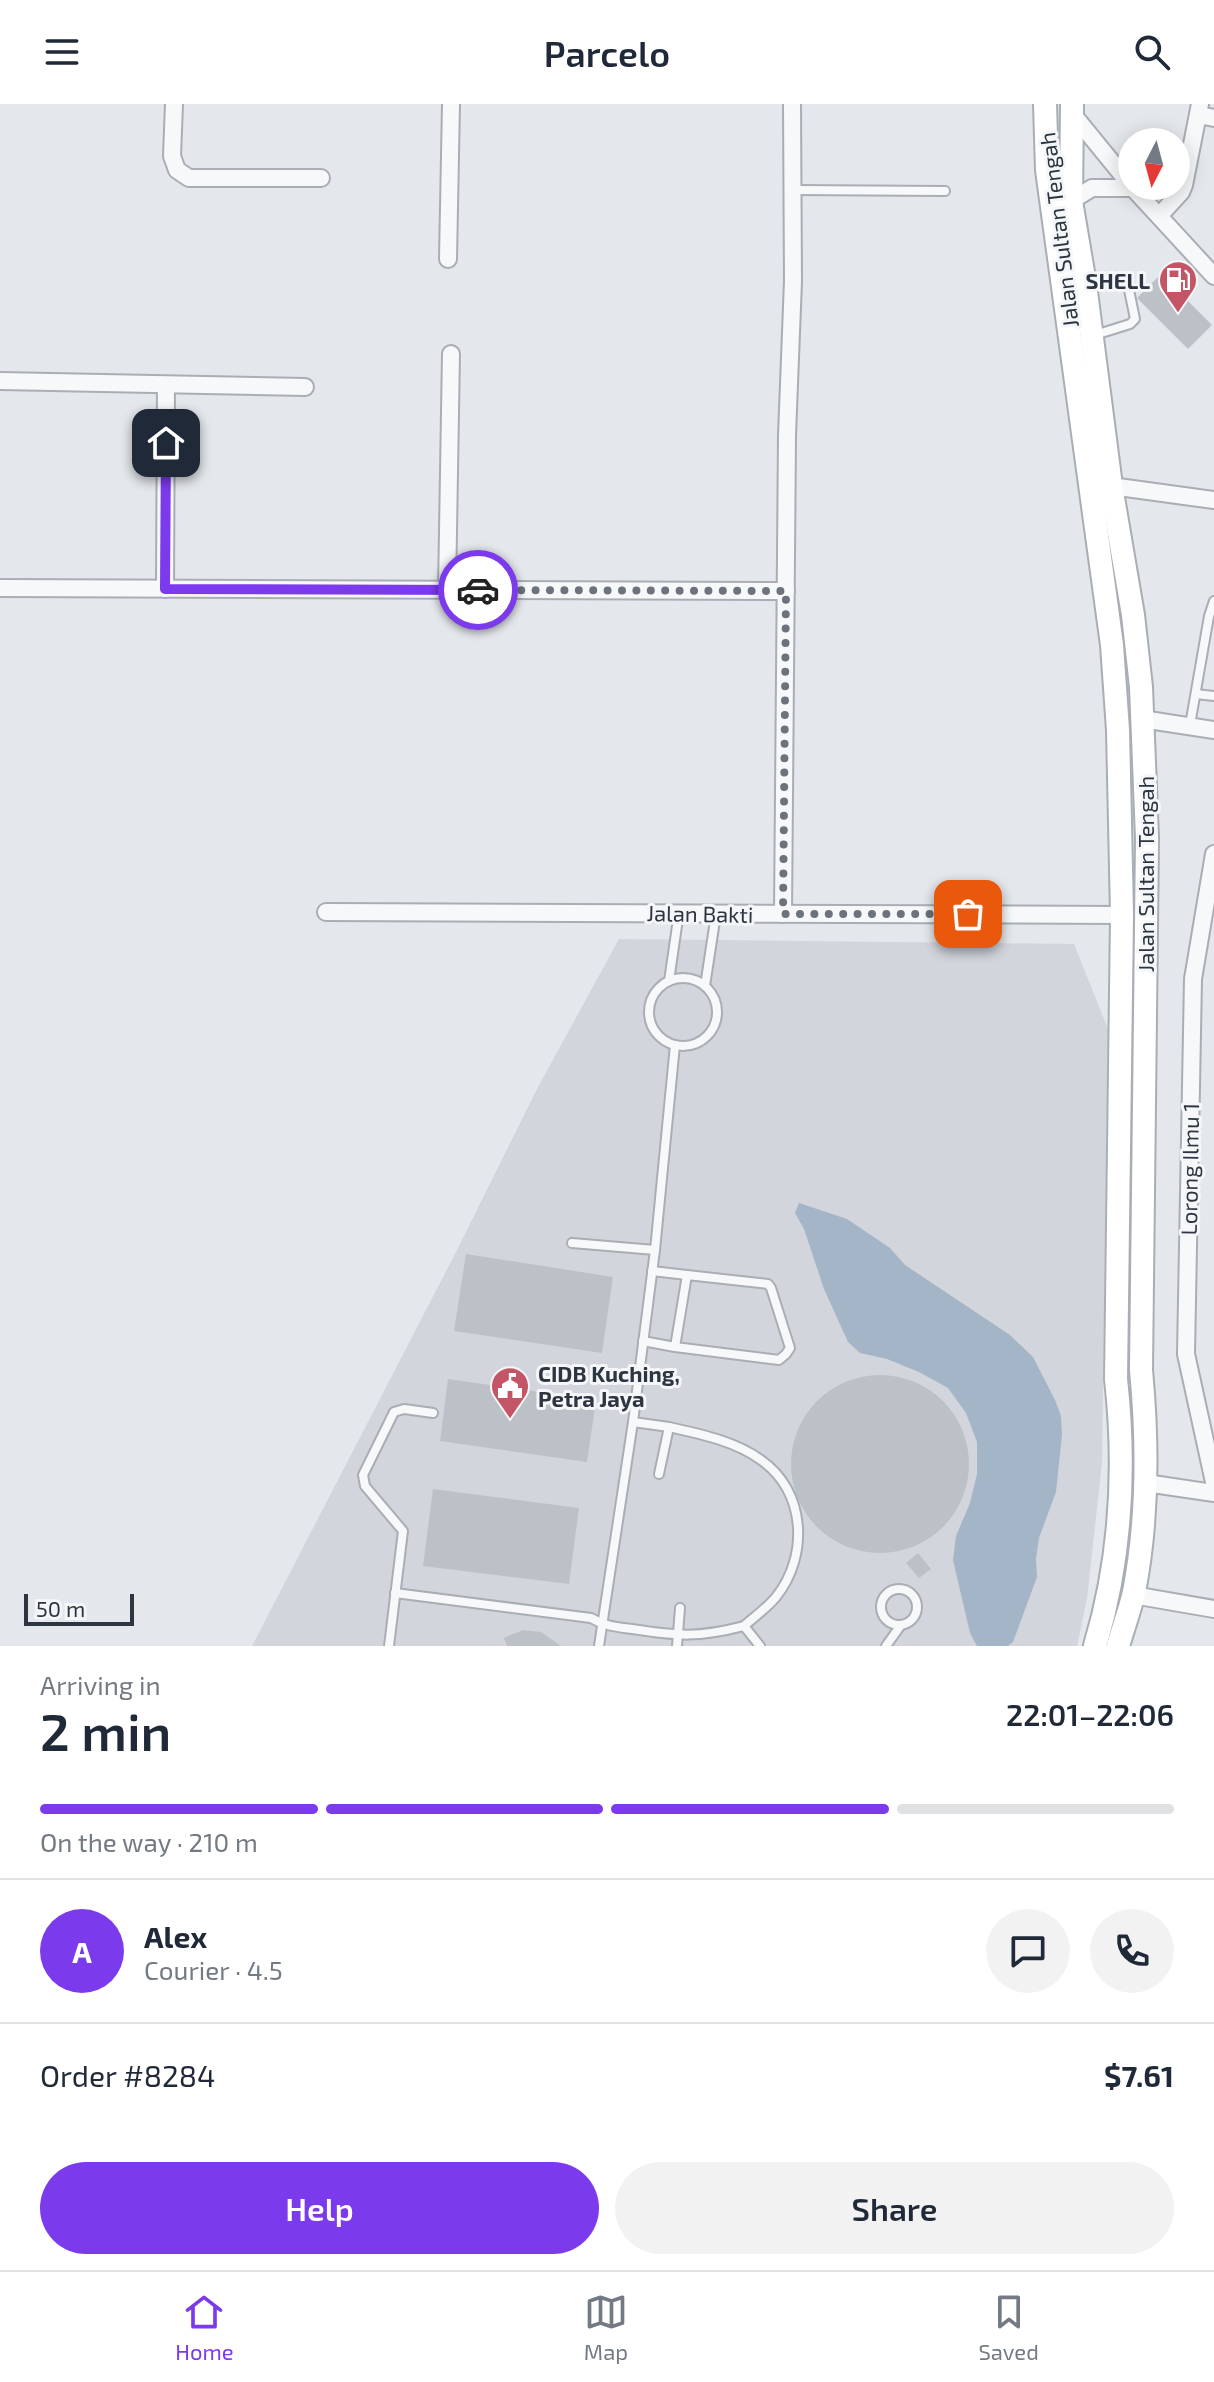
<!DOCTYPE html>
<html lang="en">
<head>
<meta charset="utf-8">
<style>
  :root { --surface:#fff; --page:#f2f2f3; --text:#1f2937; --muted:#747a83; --line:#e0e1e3; --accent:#7c3aed }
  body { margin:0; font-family:"Exo 2",sans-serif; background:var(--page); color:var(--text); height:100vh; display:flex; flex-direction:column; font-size:30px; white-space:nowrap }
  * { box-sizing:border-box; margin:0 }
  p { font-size:26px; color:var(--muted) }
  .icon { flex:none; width:44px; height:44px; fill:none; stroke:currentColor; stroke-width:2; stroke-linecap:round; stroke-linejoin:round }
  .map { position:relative; height:1542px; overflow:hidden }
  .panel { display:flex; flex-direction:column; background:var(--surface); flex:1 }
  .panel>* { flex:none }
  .needle { width:52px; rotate:186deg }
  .controls { position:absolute; left:1118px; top:24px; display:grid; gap:16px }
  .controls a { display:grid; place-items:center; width:72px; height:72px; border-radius:50%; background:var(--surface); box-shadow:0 4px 20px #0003; font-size:40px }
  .scale { position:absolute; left:24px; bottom:20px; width:110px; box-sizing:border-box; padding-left:8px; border:4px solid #2d3542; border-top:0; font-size:22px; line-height:28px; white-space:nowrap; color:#2d3542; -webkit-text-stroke:6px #f4f6f8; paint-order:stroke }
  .pin { position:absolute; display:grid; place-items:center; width:68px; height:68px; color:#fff; margin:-34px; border-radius:16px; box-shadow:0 4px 12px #0006 }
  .courier { position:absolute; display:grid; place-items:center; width:80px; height:80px; margin:-40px; border:6px solid #7c3aed; border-radius:50%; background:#fff; color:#222; box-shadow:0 2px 10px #0007 }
  .head em { font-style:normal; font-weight:600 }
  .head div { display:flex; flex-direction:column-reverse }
  .head { display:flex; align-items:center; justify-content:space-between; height:136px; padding:0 40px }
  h1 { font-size:52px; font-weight:600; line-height:60px }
  .bar { display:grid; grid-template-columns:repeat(4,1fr); gap:12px 8px; align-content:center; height:96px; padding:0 40px }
  .bar i { height:10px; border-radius:6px; background:var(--line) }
  .bar .on { background:var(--accent) }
  .bar p { grid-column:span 4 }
  .line { display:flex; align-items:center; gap:20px; padding:0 40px; border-top:2px solid var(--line) }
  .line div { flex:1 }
  .round { display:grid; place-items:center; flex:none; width:84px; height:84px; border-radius:42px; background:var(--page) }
  .button { display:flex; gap:16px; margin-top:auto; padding:16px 40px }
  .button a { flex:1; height:92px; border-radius:48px; background:var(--accent); color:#fff; font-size:32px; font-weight:600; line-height:92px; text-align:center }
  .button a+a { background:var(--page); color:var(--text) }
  header { display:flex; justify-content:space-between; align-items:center; height:104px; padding:0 40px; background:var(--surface); font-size:36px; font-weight:600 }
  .dock { display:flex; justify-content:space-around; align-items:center; height:112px; border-top:2px solid var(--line); background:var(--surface); font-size:22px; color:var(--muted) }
  .dock a { display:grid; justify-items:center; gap:4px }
  .dock .on { color:var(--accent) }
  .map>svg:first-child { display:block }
</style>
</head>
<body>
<header><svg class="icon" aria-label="menu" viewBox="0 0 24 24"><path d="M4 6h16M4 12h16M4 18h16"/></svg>Parcelo<svg class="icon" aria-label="search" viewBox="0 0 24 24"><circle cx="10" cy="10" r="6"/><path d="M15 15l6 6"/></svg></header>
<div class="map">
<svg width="1214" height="1542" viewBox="0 0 1214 1542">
  <rect width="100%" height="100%" fill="#e4e7eb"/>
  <polygon fill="#d2d6dc" points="619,835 1074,840 1108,925 1102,1359 1087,1495 1077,1542 252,1542 456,1148 538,983"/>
  <polygon fill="#a3b5c7" points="799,1099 847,1115 890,1144 905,1161 1010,1231 1033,1253 1055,1296 1061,1312 1062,1331 1056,1388 1039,1434 1036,1455 1037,1473 1013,1538 1008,1542 977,1542 970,1529 953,1456 956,1432 970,1399 977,1370 977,1338 966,1309 948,1284 919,1268 887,1255 860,1249 848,1238 824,1185 804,1125 795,1109"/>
  <g fill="#bcc0c7">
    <polygon points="1161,170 1212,221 1188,245 1137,194"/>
    <polygon points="466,1150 613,1173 602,1249 454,1227"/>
    <circle cx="880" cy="1360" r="89"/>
    <polygon points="448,1275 596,1296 587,1358 440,1337"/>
    <polygon points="433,1385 579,1404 569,1480 423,1462"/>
    <polygon points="918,1449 931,1465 919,1474 906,1459"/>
    <polygon points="523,1526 541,1528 561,1542 507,1542 504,1534"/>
  </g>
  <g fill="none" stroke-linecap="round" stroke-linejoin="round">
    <g stroke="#a9aeb5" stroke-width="12">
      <g id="service">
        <polyline points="793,86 945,87"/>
        <polyline points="1086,180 1121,177 1128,181 1135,215 1130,220 1095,231"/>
        <polyline points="1196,590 1214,592"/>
        <polyline points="1190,621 1209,512 1214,497"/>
        <circle cx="683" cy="908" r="34"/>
        <polyline points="669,877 679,808"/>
        <polyline points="705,882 716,810"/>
        <polyline points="572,1139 655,1146"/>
        <polyline points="652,1167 687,1171"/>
        <polyline points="643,1237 675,1243 687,1171 768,1180 771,1184 790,1244 786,1250 779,1256 675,1243"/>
        <polyline points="633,1318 669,1323 659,1370"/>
        <path d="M669,1323C700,1330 735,1337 761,1356C806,1387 809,1452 776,1493C767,1504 754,1513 744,1522"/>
        <circle cx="899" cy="1503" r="18"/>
        <path d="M395,1489L591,1514C604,1522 617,1523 632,1525C678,1532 698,1534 744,1522L760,1542"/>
        <polyline points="389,1542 403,1427 365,1382 363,1371 394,1308 404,1305 433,1309"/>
        <polyline points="599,1542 633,1318 655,1146 675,941"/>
        <polyline points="677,1542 680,1504"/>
        <polyline points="886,1542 901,1521"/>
      </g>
    </g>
    <g stroke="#a9aeb5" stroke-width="20">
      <g id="minor">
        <polyline points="174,0 172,52 177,66 189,74 321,74"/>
        <polyline points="1071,8 1133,84 1214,172"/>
        <polyline points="1198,11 1214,14"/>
        <polyline points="1071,97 1092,84 1133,84"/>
        <polyline points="1159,112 1181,88 1184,81 1200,0"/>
        <polyline points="448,155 451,0"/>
        <polyline points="0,277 305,283"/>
        <polyline points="1111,382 1214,396"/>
        <polyline points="0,484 786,487"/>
        <polyline points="165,485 166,281"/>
        <polyline points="447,486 451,250"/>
        <polyline points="1142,615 1214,626"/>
        <polyline points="1214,750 1193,875 1186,1250 1214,1378"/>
        <polyline points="326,808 1122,811"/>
        <polyline points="783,810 787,331 793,177 792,0"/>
        <polyline points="1146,1379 1214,1389"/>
        <polyline points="1133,1491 1214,1505"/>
      </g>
    </g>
    <g stroke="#a9aeb5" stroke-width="26">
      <g id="secondary">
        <path d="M1045,0L1047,66L1112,541L1118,626L1122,811L1116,1275C1126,1365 1121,1455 1095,1542"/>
        <path d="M1072,0L1071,97L1085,180L1111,382L1133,511L1141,583L1147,734L1141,1266C1148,1340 1148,1415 1134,1488C1130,1506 1123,1524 1118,1542"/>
      </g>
    </g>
    <use href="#service" stroke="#f7f8f9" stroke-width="8"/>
    <use href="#minor" stroke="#f7f8f9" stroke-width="16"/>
    <use href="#secondary" stroke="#fff" stroke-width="22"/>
  </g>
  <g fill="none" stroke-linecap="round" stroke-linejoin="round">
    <polyline stroke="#6d737d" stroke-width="8" stroke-dasharray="0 14.4" points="478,486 786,487 783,810 968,810"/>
    <polyline stroke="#7c3aed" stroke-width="10" points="166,339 165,485 478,486"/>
  </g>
  <defs>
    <g id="fuel-pin" transform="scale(2)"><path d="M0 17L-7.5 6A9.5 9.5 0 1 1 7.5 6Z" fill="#c45566" stroke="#f4f6f8"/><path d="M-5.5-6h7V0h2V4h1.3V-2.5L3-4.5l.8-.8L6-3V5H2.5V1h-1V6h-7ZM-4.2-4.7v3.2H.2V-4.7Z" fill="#fff"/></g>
    <g id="civic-pin" transform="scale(2)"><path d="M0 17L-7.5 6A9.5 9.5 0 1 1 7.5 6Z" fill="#c45566" stroke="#f4f6f8"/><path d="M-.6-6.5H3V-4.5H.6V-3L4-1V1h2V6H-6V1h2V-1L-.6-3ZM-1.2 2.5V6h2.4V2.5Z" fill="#fff"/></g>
  </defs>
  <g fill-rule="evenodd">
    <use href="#fuel-pin" x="1178" y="176"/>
    <use href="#civic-pin" x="510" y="1282"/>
  </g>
  <g text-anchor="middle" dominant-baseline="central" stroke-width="6" stroke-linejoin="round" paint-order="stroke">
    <g font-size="22" fill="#2d3542" stroke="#f4f6f8">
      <text transform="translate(1058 126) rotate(-97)">Jalan Sultan Tengah</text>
      <text transform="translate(1145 770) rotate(-90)">Jalan Sultan Tengah</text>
      <text transform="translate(700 809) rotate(1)">Jalan Bakti</text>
      <text transform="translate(1189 1065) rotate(-89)">Lorong Ilmu 1</text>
    </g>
    <g font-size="22" font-weight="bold" fill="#2d3542" stroke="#f4f6f8" text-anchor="end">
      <text x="1150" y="176">SHELL</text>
      <text x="538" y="1269" text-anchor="start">CIDB Kuching,<tspan x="538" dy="25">Petra Jaya</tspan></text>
    </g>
  </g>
</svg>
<div class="controls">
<a><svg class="needle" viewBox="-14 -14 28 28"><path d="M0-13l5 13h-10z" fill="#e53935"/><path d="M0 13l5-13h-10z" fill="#747a83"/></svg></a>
</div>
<div class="scale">50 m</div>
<div class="pin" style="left:968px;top:810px;background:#ea580c"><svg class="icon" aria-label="bag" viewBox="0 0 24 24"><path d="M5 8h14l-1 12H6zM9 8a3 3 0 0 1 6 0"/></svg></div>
<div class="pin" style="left:166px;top:339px;background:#1f2937"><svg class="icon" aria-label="home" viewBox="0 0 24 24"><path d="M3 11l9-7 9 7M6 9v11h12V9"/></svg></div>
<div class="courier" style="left:478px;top:486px"><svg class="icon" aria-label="car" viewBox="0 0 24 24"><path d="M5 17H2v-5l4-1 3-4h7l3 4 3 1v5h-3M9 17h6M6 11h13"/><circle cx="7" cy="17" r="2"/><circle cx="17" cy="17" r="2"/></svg></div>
</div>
<section class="panel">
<div class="head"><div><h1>2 min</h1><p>Arriving in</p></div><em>22:01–22:06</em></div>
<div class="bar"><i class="on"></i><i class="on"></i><i class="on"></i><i></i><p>On the way · 210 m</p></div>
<div class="line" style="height:144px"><b class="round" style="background:var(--accent);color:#fff">A</b><div><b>Alex</b><p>Courier · 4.5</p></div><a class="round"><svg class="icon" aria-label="chat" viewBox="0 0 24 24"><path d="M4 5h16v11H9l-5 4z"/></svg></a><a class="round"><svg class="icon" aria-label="phone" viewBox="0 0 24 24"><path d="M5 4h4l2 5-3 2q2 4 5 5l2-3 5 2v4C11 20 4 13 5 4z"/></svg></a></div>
<div class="line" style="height:104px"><div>Order #8284</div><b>$7.61</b></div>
<div class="button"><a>Help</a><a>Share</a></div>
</section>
<nav class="dock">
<a class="on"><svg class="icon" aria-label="home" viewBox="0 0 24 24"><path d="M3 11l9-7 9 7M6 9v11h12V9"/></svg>Home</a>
<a><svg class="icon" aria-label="map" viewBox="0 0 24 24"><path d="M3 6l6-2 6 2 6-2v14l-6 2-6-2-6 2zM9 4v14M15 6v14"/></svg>Map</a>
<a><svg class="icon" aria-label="saved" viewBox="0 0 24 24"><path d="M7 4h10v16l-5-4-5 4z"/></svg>Saved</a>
</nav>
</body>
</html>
